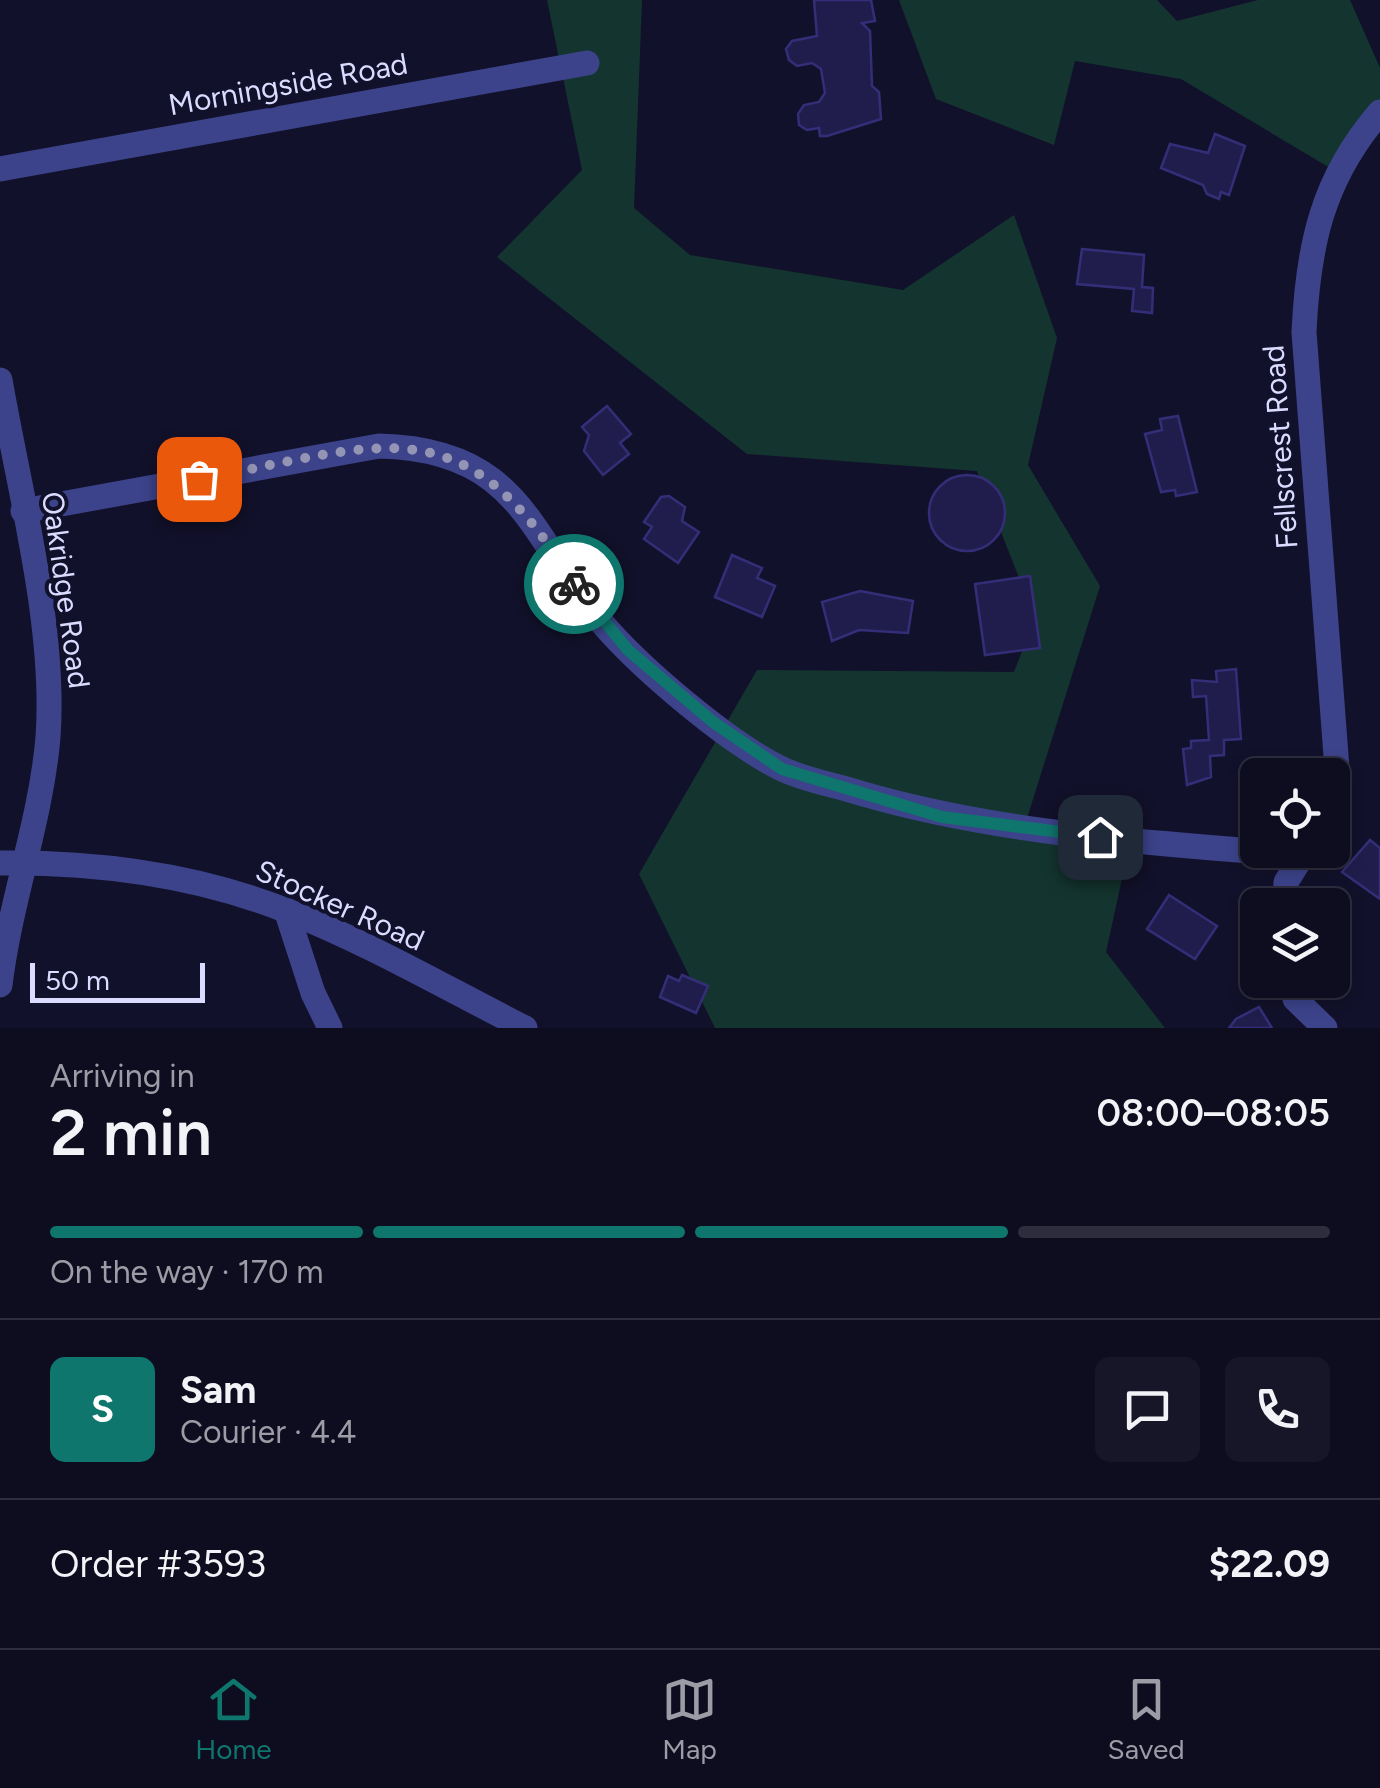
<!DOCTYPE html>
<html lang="en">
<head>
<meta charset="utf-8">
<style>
  :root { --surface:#0e0d20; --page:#171629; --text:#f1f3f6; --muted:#9b9ca5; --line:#2e2d3e; --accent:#0f766e }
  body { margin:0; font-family:Figtree,sans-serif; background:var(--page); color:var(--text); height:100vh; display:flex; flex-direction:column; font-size:38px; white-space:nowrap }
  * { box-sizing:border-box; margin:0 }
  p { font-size:32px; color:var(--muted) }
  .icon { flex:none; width:55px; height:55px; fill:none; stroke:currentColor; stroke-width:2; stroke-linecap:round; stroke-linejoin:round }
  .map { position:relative; height:1028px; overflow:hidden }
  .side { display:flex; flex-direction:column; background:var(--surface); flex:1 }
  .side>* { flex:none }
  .fabs { position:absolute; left:1240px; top:758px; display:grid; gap:20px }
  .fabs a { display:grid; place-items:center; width:110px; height:110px; border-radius:15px; background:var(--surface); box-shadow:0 5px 15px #0003,0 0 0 2px var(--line); font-size:50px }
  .scale { position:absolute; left:30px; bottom:25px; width:175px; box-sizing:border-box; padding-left:10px; border:5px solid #dadbff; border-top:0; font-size:28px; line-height:35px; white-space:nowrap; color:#dadbff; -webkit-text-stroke:8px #12112b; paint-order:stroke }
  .pin { position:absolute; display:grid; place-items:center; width:85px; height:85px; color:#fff; margin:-42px; border-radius:20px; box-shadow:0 5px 15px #0006 }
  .courier { position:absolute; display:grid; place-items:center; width:100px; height:100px; margin:-50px; border:8px solid #0f766e; border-radius:50%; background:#fff; color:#222; box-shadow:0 2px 12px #0007 }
  .summary em { font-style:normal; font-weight:600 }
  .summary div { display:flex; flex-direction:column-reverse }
  .summary { display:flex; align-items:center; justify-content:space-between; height:170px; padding:0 50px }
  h1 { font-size:65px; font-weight:600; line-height:75px }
  .bar { display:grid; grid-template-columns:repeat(4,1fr); gap:15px 10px; align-content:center; height:120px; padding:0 50px }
  .bar i { height:12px; border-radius:8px; background:var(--line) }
  .bar .current { background:var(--accent) }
  .bar p { grid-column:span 4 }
  .line { display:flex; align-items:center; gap:25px; padding:0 50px; border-top:2px solid var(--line) }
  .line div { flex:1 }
  .round { display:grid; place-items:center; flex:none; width:105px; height:105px; border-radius:15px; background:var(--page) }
  .tab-bar { display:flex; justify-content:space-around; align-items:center; height:140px; border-top:2px solid var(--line); background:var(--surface); font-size:28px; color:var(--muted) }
  .tab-bar a { display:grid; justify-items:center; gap:5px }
  .tab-bar .current { color:var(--accent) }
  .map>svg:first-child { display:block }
</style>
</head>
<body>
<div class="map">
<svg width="1380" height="1028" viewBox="0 0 1380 1028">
  <rect width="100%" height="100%" fill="#12112b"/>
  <g fill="#14352f">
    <polygon points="547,0 642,0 634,208 690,255 903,290 1014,215 1057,338 1028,465 1100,586 1023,831 1130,842 1106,952 1165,1028 715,1028 639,874 757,670 1014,672 1035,618 977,471 747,454 497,257 582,170"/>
    <polygon points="899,0 1157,0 1177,21 1258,0 1350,0 1380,68 1380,102 1330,168 1181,79 1075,61 1054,145 936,99"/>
  </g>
  <g fill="#201d4c" stroke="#342e78" stroke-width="2.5">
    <polygon points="814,0 871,0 875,21 862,23 870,31 872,86 879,92 881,119 827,136 820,136 819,128 807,130 799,125 798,114 804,105 819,102 825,93 821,69 812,63 797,66 789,60 786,49 792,41 817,36"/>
    <polygon points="1215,134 1245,146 1229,195 1221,192 1219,199 1207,194 1203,185 1161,168 1170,144 1208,153"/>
    <polygon points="1082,249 1144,255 1142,287 1153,288 1152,313 1132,311 1134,289 1077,284"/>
    <polygon points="607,406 631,434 620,443 629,454 603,475 584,451 589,435 582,427"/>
    <polygon points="1178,416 1197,492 1176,496 1175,490 1161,492 1145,434 1162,430 1160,419"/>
    <circle cx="967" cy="513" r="38"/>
    <polygon points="669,496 685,507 682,521 699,532 678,563 644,539 652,527 644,522 661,497"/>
    <polygon points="732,555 762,568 757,578 775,586 762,617 715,597"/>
    <polygon points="1030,576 1040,648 985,655 975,584"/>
    <polygon points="860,591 913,601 908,633 859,630 832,641 822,602"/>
    <polygon points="1236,669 1241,739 1224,740 1224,755 1210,756 1211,777 1187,785 1183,749 1191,748 1191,741 1209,740 1206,696 1193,697 1192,680 1217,682 1216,671"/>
    <polygon points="1370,840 1380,848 1380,899 1342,872"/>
    <polygon points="1169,895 1217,926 1195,959 1147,929"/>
    <polygon points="682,975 708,986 696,1013 660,997 668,976 679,981"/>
    <polygon points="1259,1007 1272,1028 1229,1028 1236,1019"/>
  </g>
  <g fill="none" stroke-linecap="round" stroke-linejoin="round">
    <g stroke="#3c438a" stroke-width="25">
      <polyline points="0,169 587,63"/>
      <path d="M0,380C19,490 56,626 48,737C41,821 10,901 0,985"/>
      <path d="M23,511L379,446C526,449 530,543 609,631C648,674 728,742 780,768C804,780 835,785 860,793C1004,835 1155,843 1303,855"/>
      <path d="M1332,794L1338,782L1304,332C1308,246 1322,179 1380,112"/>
      <path d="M0,863C95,862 196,875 285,910C367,942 446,988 525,1028"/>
      <polyline points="1285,905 1286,882 1306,850"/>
      <polyline points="286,910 313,993 330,1028"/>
      <polyline points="1292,980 1295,999 1325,1028"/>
    </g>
  </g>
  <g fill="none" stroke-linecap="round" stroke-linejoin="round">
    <path stroke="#9494b5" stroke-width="10" stroke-dasharray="0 18" d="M199,479C382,446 462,399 574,584"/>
    <polyline stroke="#0f766e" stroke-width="12" points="574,584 628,650 713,722 782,769 942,817 1100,837"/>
  </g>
  <g text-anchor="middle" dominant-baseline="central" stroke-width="8" stroke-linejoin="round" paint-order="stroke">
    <g font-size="30" fill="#dadbff" stroke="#12112b">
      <text transform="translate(288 84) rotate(-10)">Morningside Road</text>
      <text transform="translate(1280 447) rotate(-94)">Fellscrest Road</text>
      <text transform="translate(66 590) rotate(82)">Oakridge Road</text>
      <text transform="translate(340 905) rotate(24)">Stocker Road</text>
    </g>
  </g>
</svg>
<div class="fabs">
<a><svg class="icon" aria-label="locate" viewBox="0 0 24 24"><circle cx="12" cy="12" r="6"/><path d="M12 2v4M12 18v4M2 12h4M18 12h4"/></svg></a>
<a><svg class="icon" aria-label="layers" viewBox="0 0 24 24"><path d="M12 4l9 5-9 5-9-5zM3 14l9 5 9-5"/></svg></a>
</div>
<div class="scale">50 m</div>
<div class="pin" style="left:199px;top:479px;background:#ea580c"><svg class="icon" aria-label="bag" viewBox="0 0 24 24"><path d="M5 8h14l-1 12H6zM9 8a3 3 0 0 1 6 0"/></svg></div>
<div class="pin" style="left:1100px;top:837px;background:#1f2937"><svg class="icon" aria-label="home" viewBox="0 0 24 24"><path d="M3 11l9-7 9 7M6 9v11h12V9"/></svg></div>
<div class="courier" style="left:574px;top:584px"><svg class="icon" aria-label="bike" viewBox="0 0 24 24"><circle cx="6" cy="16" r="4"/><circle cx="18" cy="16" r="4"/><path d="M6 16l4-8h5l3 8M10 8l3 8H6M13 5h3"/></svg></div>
</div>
<section class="side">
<div class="summary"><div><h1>2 min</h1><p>Arriving in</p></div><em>08:00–08:05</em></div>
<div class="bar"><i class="current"></i><i class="current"></i><i class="current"></i><i></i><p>On the way · 170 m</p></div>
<div class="line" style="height:180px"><b class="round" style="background:var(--accent);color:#fff">S</b><div><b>Sam</b><p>Courier · 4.4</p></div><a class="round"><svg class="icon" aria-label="chat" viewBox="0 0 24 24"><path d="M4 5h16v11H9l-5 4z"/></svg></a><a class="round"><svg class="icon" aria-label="phone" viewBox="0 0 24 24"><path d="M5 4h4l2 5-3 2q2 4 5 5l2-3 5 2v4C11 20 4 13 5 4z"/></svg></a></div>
<div class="line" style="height:130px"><div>Order #3593</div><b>$22.09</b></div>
</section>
<nav class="tab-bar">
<a class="current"><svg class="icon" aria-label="home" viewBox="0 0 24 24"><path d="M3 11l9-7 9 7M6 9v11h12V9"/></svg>Home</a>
<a><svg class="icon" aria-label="map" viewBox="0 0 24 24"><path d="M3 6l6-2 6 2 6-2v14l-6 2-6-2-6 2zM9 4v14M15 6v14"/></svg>Map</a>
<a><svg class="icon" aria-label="saved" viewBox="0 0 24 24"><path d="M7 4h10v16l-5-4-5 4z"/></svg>Saved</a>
</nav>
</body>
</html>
